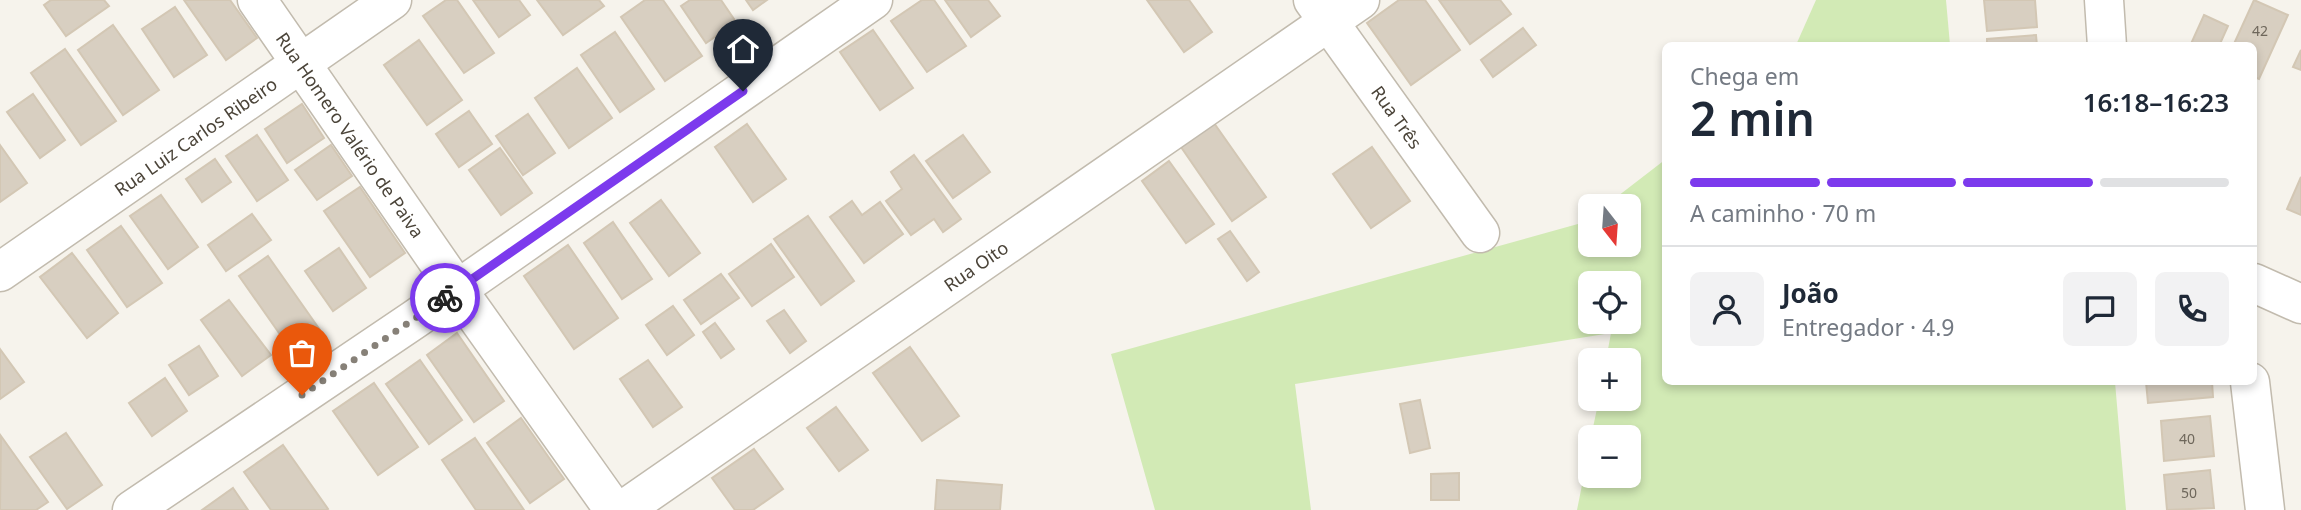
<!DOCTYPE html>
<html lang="pt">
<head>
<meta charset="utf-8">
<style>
  :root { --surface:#fff; --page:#f2f2f3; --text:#1f2937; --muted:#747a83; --line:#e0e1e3; --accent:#7c3aed }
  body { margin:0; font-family:"Noto Sans",sans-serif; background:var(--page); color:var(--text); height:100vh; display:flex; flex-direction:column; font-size:26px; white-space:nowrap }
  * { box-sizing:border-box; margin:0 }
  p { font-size:23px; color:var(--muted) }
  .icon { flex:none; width:38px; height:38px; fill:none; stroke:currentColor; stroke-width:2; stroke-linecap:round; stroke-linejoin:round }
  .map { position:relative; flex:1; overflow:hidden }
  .details { position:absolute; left:1662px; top:42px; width:595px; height:343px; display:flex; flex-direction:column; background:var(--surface); border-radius:10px; box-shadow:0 4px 10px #0003 }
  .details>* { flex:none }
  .needle { width:46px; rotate:163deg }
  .tools { position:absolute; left:1578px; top:194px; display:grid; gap:14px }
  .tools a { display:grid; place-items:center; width:63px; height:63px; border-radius:10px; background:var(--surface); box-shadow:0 4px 10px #0003; font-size:35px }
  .pin { position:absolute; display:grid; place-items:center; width:60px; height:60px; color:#fff; margin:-72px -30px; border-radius:50% 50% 50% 0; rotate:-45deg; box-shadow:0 0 7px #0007 }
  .pin .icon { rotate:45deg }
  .courier { position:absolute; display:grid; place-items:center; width:70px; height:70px; margin:-35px; border:5px solid #7c3aed; border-radius:50%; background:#fff; color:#222; box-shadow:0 2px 9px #0007 }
  .head em { font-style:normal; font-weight:600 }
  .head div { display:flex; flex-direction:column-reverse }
  .head { display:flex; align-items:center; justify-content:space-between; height:119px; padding:0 28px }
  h1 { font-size:46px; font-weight:600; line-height:52px }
  .bar { display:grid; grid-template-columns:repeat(4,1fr); gap:10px 7px; align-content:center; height:84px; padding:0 28px }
  .bar i { height:9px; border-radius:5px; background:var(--line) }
  .bar .selected { background:var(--accent) }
  .bar p { grid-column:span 4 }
  .line { display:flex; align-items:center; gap:18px; padding:0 28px; border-top:2px solid var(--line) }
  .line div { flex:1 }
  .round { display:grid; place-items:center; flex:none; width:74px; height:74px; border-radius:10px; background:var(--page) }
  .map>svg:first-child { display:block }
</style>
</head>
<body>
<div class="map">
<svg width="2301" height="510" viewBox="0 0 2301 510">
  <rect width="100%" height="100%" fill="#f6f3ec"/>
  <g fill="#d2eab5" fill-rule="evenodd">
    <polygon points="1816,0 1946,0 1950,45 1796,45"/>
    <path d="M1666,159V382H2115L2126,510H1577L1591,440V476H1629V438L1591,437L1599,399H1629V360H1606L1611,333L1295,384L1311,510H1155L1111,354L1585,222L1591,218V245H1629V206H1605ZM1591,284H1629V322H1591Z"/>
  </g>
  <g fill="#d8cfc1" stroke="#d3c7b4" stroke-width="2">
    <polygon points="51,0 104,0 109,6 66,36 44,5"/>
    <polygon points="184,0 230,0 257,38 226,60"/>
    <polygon points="446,0 457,0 494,53 464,73 423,16"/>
    <polygon points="473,0 519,0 530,15 499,37"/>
    <polygon points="537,0 599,0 604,6 563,35"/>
    <polygon points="645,0 663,0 702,56 665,81 621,17"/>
    <polygon points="690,0 721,0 736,22 706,43 681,6"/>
    <polygon points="746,0 767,0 753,10"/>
    <polygon points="922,0 934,0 966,46 927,72 891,21"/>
    <polygon points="945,0 988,0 1000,16 971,37"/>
    <polygon points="1147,0 1189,0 1212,32 1184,52"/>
    <polygon points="1399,0 1425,0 1460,50 1411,85 1367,23"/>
    <polygon points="1439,0 1500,0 1511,14 1470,44"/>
    <polygon points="1984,0 2035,0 2037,27 1987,31"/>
    <polygon points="2254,0 2288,15 2259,79 2254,77 2254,46 2233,46"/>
    <polygon points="175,7 207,55 174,77 142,29"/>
    <polygon points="2204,15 2228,26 2219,46 2190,46"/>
    <polygon points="113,25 159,90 123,115 78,50"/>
    <polygon points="1523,28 1536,45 1493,77 1481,60"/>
    <polygon points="873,30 913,88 880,110 840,52"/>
    <polygon points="615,32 654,89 620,112 581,55"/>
    <polygon points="2036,35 2037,46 1987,46 1987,39"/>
    <polygon points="419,40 462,100 427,125 384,65"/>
    <polygon points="65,49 116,121 81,145 31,73"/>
    <polygon points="2301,50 2301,70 2293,67"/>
    <polygon points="577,68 612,118 569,148 535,98"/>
    <polygon points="33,94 65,140 40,158 7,112"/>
    <polygon points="302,104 324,138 287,163 265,129"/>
    <polygon points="469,111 492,144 459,167 436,134"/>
    <polygon points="528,114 555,153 523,175 496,136"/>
    <polygon points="1214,123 1266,197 1232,221 1181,147"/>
    <polygon points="747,124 786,179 753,202 715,147"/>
    <polygon points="257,135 288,180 257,201 226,156"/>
    <polygon points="963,135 990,172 953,198 926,161"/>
    <polygon points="0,145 27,183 0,202"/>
    <polygon points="331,145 352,176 317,200 295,170"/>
    <polygon points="1372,147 1410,201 1371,228 1333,174"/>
    <polygon points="500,148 532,193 501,215 469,170"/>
    <polygon points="914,155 961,219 943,232 934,219 911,235 886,201 902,189 891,172"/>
    <polygon points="215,159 231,182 202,202 186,179"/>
    <polygon points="1169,161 1214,224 1186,243 1142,181"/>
    <polygon points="2301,177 2301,215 2287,209"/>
    <polygon points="360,187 405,253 370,277 324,211"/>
    <polygon points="161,195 198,247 168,269 130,216"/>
    <polygon points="661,200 700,253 669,276 630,223"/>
    <polygon points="852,201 862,215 880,202 903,234 864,263 830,217"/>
    <polygon points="252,214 271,240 226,271 208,245"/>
    <polygon points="808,216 854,281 821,305 774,239"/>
    <polygon points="613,222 652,279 622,299 584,243"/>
    <polygon points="121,226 162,283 127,307 87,250"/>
    <polygon points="1230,231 1259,272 1247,281 1218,239"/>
    <polygon points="771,244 794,277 752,306 729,274"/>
    <polygon points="568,245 618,318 574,349 524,276"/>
    <polygon points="339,248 366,288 333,311 305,271"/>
    <polygon points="72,253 118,313 87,338 40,277"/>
    <polygon points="268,256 320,330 291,350 239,276"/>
    <polygon points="721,274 739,298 701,324 684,300"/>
    <polygon points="229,300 271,355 242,376 201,320"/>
    <polygon points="673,306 694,335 667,355 646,325"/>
    <polygon points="784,310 806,341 790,353 767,321"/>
    <polygon points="715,323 734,349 721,358 703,332"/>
    <polygon points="457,333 504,401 474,422 427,355"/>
    <polygon points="199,346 218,376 189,395 169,365"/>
    <polygon points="910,347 959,416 922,441 873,373"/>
    <polygon points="0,349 24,382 0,399"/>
    <polygon points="420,360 462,420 429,444 386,384"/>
    <polygon points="648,360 682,407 653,427 620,379"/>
    <polygon points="165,378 187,411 152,436 129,403"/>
    <polygon points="2146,382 2212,382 2213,397 2148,403"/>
    <polygon points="374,383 418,447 378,475 333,411"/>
    <polygon points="1420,400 1430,448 1410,453 1400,404"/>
    <polygon points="836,407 868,450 839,471 807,428"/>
    <polygon points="2210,416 2214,456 2164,461 2161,421"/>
    <polygon points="521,418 564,479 530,503 487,443"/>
    <polygon points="66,433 102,485 67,509 30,457"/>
    <polygon points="1,436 48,502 36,510 0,510"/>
    <polygon points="475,438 524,510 476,510 442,460"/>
    <polygon points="283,445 328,509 326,510 271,510 244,472"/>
    <polygon points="754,449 783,489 753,510 735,510 712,478"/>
    <polygon points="2210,470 2214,508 2167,510 2164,475"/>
    <polygon points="1459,473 1459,500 1431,500 1431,474"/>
    <polygon points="937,480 1002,485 1000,510 935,510"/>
    <polygon points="233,488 248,510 202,510"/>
  </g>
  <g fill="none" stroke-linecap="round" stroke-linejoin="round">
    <g stroke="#c2bbae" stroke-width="41">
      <g id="minor">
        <path id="s1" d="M257,0L457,289L614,510"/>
        <path id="s2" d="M1313,0L1480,233"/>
        <polyline points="2104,0 2107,46"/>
        <path id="s3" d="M0,272L392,0"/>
        <polyline points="2254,283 2301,304"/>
        <polyline points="2250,382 2265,510"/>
        <polyline points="132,510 415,319 873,0"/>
        <path id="s4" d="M623,510L1360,0"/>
      </g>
    </g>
    <use href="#minor" stroke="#fff" stroke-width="38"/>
  </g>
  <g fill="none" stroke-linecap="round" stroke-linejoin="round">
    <polyline stroke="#878178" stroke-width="7" stroke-dasharray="0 12.6" points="302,395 445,298"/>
    <polyline stroke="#7c3aed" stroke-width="9" points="445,298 743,91"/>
  </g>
  <g text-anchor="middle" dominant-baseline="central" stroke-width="5" stroke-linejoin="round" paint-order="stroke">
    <g font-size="14" fill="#6e675b">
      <text x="2260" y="30">42</text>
      <text x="2187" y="438">40</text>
      <text x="2189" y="492">50</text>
    </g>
    <g font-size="18" fill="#4b4439" stroke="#fff">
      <text stroke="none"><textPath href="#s2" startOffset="144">Rua Três</textPath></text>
      <text stroke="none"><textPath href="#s1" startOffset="164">Rua Homero Valério de Paiva</textPath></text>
      <text stroke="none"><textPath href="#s3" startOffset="238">Rua Luiz Carlos Ribeiro</textPath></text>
      <text stroke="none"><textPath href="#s4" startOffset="429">Rua Oito</textPath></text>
    </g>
  </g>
</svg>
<div class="tools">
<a><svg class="needle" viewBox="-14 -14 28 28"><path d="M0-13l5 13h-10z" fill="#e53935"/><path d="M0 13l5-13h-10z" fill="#747a83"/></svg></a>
<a><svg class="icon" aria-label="locate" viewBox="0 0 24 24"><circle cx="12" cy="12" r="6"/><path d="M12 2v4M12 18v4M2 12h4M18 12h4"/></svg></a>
<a>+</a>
<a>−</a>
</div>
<div class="pin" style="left:302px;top:395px;background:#ea580c"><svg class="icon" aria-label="bag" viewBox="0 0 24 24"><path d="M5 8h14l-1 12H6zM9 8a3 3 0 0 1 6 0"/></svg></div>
<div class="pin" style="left:743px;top:91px;background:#1f2937"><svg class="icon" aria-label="home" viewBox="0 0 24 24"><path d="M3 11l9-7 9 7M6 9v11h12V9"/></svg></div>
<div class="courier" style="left:445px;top:298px"><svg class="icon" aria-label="bike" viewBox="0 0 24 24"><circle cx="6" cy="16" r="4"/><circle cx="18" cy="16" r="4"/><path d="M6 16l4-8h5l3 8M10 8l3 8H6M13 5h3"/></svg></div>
<section class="details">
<div class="head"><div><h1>2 min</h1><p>Chega em</p></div><em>16:18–16:23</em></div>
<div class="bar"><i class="selected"></i><i class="selected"></i><i class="selected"></i><i></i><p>A caminho · 70 m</p></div>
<div class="line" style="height:126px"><a class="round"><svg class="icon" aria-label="person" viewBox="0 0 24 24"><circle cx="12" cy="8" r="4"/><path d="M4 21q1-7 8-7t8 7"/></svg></a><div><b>João</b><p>Entregador · 4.9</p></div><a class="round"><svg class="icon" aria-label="chat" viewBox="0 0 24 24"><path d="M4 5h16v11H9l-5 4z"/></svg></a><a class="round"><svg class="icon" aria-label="phone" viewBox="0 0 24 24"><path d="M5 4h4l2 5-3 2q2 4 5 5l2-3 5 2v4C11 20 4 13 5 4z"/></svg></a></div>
</section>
</div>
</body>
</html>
